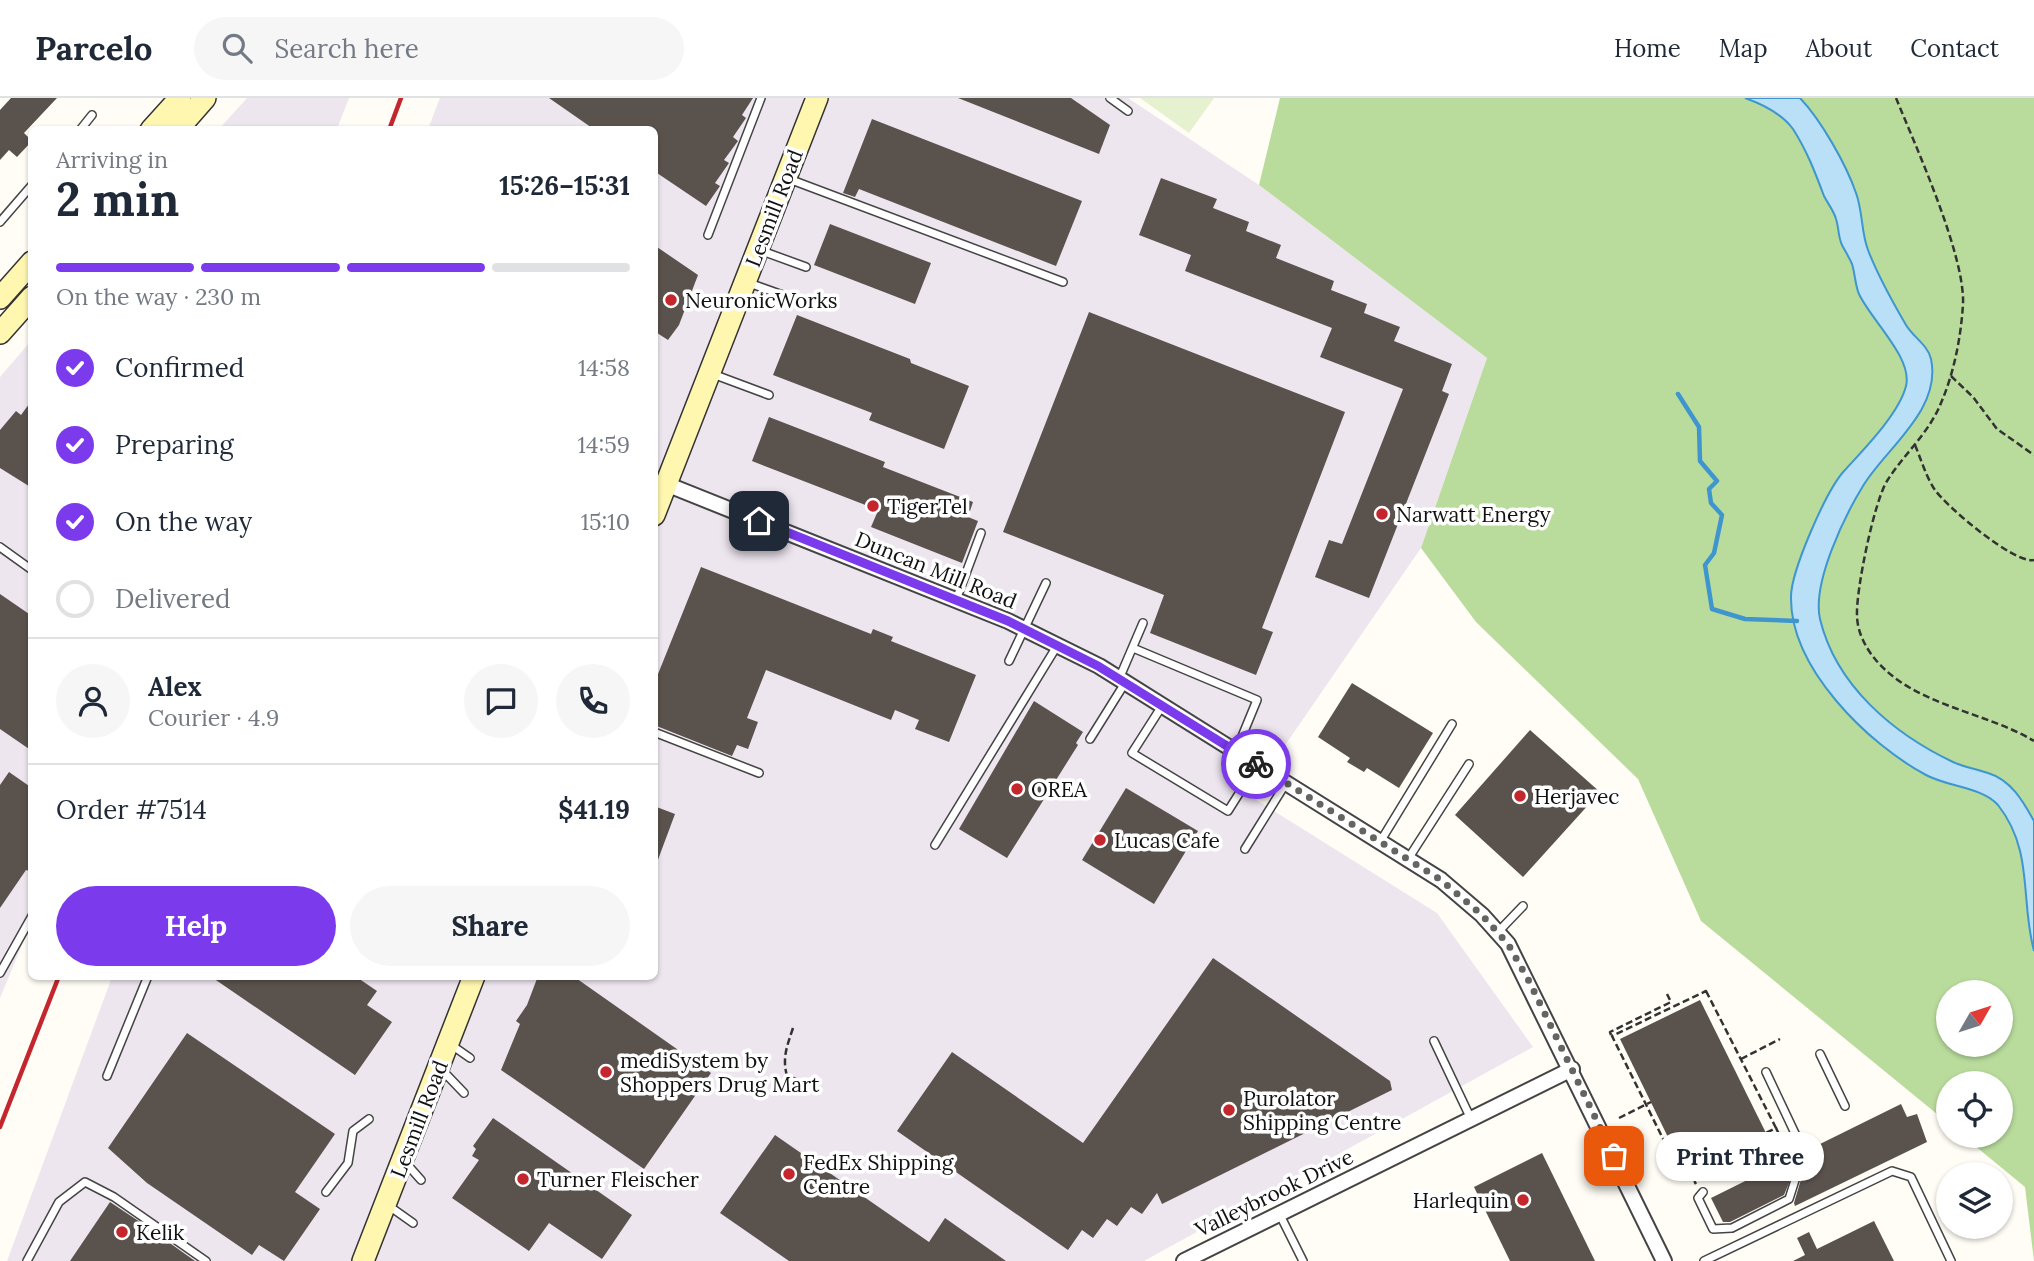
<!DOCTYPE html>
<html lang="en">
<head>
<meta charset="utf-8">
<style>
  :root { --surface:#fff; --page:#f6f6f7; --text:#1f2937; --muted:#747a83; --line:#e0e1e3; --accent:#7c3aed }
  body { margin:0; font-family:Lora,serif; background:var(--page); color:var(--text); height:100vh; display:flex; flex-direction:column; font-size:26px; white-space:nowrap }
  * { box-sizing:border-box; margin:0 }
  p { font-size:23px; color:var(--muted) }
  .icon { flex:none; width:38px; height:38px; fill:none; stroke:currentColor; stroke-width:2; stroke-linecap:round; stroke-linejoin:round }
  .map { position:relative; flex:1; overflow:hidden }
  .side { position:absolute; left:28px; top:28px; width:630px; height:854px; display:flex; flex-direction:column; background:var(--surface); border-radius:10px; box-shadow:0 2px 5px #0004 }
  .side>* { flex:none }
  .needle { width:46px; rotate:51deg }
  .controls { position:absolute; left:1936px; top:882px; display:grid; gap:14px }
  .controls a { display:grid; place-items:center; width:77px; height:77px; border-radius:50%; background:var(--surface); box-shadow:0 2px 5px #0004; font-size:35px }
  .pin { position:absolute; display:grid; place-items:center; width:60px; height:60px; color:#fff; margin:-30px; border-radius:14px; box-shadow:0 4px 10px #0006 }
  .courier { position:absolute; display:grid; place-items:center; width:70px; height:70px; margin:-35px; border:5px solid #7c3aed; border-radius:50%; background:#fff; color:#222; box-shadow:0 2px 9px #0007 }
  .bubble { position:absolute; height:49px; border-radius:24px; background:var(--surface); box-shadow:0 2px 5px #0004; font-size:23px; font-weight:700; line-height:49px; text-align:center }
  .headline em { font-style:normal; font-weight:700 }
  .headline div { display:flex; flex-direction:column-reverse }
  .headline { display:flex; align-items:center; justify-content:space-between; height:119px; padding:0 28px }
  h1 { font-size:46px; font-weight:700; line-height:52px }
  .bar { display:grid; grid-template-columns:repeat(4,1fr); gap:10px 7px; align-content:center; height:84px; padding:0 28px }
  .bar i { height:9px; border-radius:5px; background:var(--line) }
  .bar .selected { background:var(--accent) }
  .bar p { grid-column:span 4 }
  .line { display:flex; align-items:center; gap:18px; padding:0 28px; border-top:2px solid var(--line) }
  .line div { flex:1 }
  .round { display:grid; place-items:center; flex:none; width:74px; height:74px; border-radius:37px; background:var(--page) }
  ol { padding:0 28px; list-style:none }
  li { display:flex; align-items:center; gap:21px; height:77px }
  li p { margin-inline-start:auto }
  li .icon { padding:7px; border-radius:50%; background:var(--accent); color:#fff; stroke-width:4 }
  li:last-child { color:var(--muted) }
  li i { width:38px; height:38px; border:4px solid var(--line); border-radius:50% }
  .action { display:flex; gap:14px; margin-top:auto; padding:14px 28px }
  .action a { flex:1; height:80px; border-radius:42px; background:var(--accent); color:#fff; font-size:28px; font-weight:700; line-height:80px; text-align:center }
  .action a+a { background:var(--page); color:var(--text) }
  header { display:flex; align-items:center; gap:42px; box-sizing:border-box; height:98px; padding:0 35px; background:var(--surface); border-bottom:2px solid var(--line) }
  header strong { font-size:33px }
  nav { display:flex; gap:38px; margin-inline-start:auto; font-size:24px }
  .search { width:490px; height:63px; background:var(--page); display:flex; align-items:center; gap:18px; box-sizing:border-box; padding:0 24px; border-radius:38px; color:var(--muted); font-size:26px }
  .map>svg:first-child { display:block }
</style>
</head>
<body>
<header>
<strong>Parcelo</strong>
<div class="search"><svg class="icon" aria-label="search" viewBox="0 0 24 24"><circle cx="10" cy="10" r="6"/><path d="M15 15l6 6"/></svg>Search here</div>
<nav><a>Home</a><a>Map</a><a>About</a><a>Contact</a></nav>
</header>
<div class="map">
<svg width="2034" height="1163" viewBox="0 0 2034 1163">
  <rect width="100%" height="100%" fill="#fffdf5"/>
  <g fill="#eee6ef">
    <polygon points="247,0 349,0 337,31 219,31"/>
    <polygon points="440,0 1128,0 1259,87 1487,260 1421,450 1250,698 1437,815 1533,949 1144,1163 7,1163 112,879 654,878 654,32 428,31"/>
    <polygon points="31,243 32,823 0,900 0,279"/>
  </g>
  <path fill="#b9dc9c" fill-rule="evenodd" d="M1280,0H2034V1163L2025,1089L1963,1038H2000V985H1948V1025L1701,823L1638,681L1476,524L1421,450L1487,260L1259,87ZM1948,894H2000V947H1948Z"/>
  <polygon fill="#e6f2cf" points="1140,0 1214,0 1189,35"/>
  <path fill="#b9e0f7" stroke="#3f96cf" stroke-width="2" d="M1745,0H1800C1821,22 1846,66 1856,95C1863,114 1861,134 1868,152C1878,178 1892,203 1906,227C1913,239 1928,247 1931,261C1942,312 1885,351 1863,388C1844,419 1812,485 1820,521C1836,588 1894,636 1953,664C1964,669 1977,671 1988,675C2011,682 2023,703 2034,723V853C2020,801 2034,753 1998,707C1982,689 1948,689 1926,677C1868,646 1790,570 1791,499C1791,473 1826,393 1844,373C1863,352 1899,316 1906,288C1913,260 1871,222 1859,196C1855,187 1855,175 1852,166C1849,159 1845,153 1842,147C1838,139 1839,130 1836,121C1834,113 1828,106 1824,98C1815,74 1807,53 1793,31C1782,16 1762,6 1745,0Z"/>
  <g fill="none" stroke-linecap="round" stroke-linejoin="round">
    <polyline stroke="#3f96cf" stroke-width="4.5" points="1678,296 1699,329 1700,363 1717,383 1709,391 1711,405 1722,417 1714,455 1705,467 1712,511 1745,521 1797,523"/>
  </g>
  <g fill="#5a524d">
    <polygon points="11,0 57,0 24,35 32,43 17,59 9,52 0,62 0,12"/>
    <polygon points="549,0 753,0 742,17 746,20 733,39 738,43 724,62 729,65 715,85 720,88 706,108 654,73 654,32 595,32"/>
    <polygon points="958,0 1071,0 1110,27 1099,56"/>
    <polygon points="872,21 1082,103 1056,168 859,91 855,99 843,95"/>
    <polygon points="1161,80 1217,101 1213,110 1249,124 1246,133 1281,147 1276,160 1334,183 1331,192 1367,206 1364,215 1400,229 1394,243 1452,266 1442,293 1449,296 1369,500 1315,479 1329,442 1342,446 1403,291 1320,259 1332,230 1185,173 1191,157 1139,137"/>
    <polygon points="830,126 931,165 915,206 814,167"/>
    <polygon points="654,147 698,177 679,227 668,242 654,233"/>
    <polygon points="1089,214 1345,314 1262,530 1273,534 1256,577 1150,535 1164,497 1003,434"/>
    <polygon points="797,217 910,261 911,265 969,288 944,351 869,322 872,315 773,277"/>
    <polygon points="32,302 32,390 0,370 0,332 16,313 21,317"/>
    <polygon points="769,319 885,364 883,369 973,404 968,419 978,423 962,465 871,429 877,415 867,411 868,408 752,363"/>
    <polygon points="701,469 871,536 873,531 893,539 891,543 976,577 949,644 915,631 919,622 895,612 891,622 766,572 747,620 758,624 748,651 737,647 732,658 654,627 654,586"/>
    <polygon points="0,496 32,518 32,653 0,631"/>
    <polygon points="1352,585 1433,635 1399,690 1367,670 1364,674 1347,664 1350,660 1318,639"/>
    <polygon points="1034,603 1083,634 1076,645 1078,647 1007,760 959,731"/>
    <polygon points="1530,632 1600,694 1523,779 1455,717"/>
    <polygon points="9,674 32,690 32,774 26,772 0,810 0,687"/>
    <polygon points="1126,690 1198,733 1154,806 1082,762"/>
    <polygon points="654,708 675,716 656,767 654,766"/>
    <polygon points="1213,860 1390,983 1392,992 1162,1106 1157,1095 1142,1116 1131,1109 1117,1128 1107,1121 1093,1140 1082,1132 1068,1152 897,1033 952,954 1083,1045"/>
    <polygon points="210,878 355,878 377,893 367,907 392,924 355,977"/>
    <polygon points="538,878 573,878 711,975 644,1071 501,972 520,926 516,923 527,907"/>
    <polygon points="1700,902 1766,1035 1685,1074 1620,941"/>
    <polygon points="187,935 335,1036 295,1094 320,1111 284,1163 259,1147 252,1157 147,1085 108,1050"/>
    <polygon points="1901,1006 1907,1019 1917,1016 1927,1044 1795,1108 1794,1105 1802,1078 1794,1073 1784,1097 1730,1124 1723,1124 1711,1100"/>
    <polygon points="493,1020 632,1117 602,1161 549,1125 529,1153 452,1100 479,1062 472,1058 476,1051 473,1048"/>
    <polygon points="775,1037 929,1144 945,1120 1006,1163 789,1163 720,1115"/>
    <polygon points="1542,1055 1595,1163 1510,1163 1487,1116 1474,1089"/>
    <polygon points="110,1104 143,1126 195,1163 70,1163"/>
    <polygon points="1874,1123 1894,1163 1793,1163 1805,1157 1797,1140 1809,1134 1817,1151"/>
  </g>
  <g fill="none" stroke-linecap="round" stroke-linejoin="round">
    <g stroke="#444" stroke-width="10">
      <g id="lane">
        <polyline points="1110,0 1128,13"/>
        <polyline points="80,32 92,17"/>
        <polyline points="789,81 1063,184"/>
        <polyline points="0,124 32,87"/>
        <polyline points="708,137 761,0"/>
        <polyline points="762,153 806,169"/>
        <polyline points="749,185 791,200"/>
        <polyline points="710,275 769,297"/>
        <polyline points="0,449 32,472"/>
        <polyline points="956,502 981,435"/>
        <polyline points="1133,550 1257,602 1236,653"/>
        <polyline points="1009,563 1046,485"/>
        <polyline points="1119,581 1143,525"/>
        <polyline points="1162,608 1132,655 1228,713 1257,667"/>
        <polyline points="654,634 759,675"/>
        <polyline points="1090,641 1125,585"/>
        <polyline points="1380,744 1452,626"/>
        <polyline points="935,747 1057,548"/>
        <polyline points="1245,751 1286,685"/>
        <polyline points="1408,761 1469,666"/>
        <polyline points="1498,834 1523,808"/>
        <polyline points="0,875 32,818"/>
        <polyline points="1434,943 1471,1021"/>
        <polyline points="450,946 470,960"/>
        <polyline points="1820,956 1845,1008"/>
        <polyline points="442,972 464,995"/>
        <polyline points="1766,974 1800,1046"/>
        <polyline points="107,978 148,878"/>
        <polyline points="405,1064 421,1082"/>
        <polyline points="326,1094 348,1065 353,1033 369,1021"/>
        <polyline points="1703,1094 1698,1100 1713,1131 1732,1130 1789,1101 1796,1079"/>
        <polyline points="389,1108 413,1125"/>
        <polyline points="1279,1115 1303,1163"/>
        <polyline points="27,1163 59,1104 85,1084 114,1099 206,1163"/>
        <polyline points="1704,1163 1892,1073 1911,1079 1951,1163"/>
      </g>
    </g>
    <g stroke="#444" stroke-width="18">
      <g id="street">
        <polyline points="666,386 1008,523 1099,568 1441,782 1482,817 1508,846 1664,1163"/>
        <polyline points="1184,1163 1572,971"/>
      </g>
    </g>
    <g stroke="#333" stroke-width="24">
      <g id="secondary">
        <polyline points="151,32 180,0"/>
        <polyline points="177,32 205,0"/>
        <polyline points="0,200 32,164"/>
        <polyline points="0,235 32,199"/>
        <polyline points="654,417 817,0"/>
        <polyline points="363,1163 474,878"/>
      </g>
    </g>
    <g stroke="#333" stroke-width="2.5" stroke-dasharray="7 3.5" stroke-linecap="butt">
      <path d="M1896,0C1916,49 1965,157 1963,206C1961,239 1954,275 1941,305C1929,335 1904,356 1887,383C1874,404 1856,492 1857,517C1857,533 1865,549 1875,561C1914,608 1984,613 2034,643"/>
      <polyline points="1951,278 1973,299 1997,331 2034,357"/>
      <path d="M1915,347C1921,361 1926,379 1935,392C1947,409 2014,466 2034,462"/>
      <polygon points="1706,893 1776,1030 1681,1077 1612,938"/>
      <path d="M793,930C787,948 782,960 787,978L800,982"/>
      <polyline points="1611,937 1610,934 1671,904 1667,896"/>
      <polyline points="1741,961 1780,941"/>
      <polyline points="1619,1020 1651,1004"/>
      <polyline points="1776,1030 1787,1053"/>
      <polyline points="1689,1074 1696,1086"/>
    </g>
    <use href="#lane" stroke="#fff" stroke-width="7"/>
    <use href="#street" stroke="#fff" stroke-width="14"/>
    <use href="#secondary" stroke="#fff6b0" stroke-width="21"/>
    <g stroke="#c4262e" stroke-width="4.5">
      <polyline points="389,32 401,0"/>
      <polyline points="0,1029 59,878"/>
    </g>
  </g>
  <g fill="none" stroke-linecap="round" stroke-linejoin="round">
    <polyline stroke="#646461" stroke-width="7" stroke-dasharray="0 12.6" points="1256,666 1441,782 1482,817 1508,846 1529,883 1614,1058"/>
    <polyline stroke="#7c3aed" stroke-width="9" points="759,423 1008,523 1098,568 1256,666"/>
  </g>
  <g fill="#c4262e" stroke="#fff" stroke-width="2.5">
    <circle cx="671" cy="202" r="7"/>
    <circle cx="873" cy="408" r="7"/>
    <circle cx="1382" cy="416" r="7"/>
    <circle cx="1017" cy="691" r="7"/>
    <circle cx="1520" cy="698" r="7"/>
    <circle cx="1100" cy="742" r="7"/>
    <circle cx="606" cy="974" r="7"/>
    <circle cx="1229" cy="1012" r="7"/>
    <circle cx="789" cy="1076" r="7"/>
    <circle cx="523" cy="1081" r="7"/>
    <circle cx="1523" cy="1102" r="7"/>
    <circle cx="122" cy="1134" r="7"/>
  </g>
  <g text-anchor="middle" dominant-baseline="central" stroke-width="7" stroke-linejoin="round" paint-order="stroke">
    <g font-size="21" fill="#111" stroke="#fff">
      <text transform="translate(774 110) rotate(-69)">Lesmill Road</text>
      <text transform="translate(936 472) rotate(22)">Duncan Mill Road</text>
      <text transform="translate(419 1021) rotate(-69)">Lesmill Road</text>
      <text transform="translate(1274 1095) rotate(-26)">Valleybrook Drive</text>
    </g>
    <g font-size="21" fill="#111" stroke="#fff" text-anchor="start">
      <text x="685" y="202">NeuronicWorks</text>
      <text x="887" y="408">TigerTel</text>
      <text x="1396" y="416">Narwatt Energy</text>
      <text x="1031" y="691">OREA</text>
      <text x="1534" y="698">Herjavec</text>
      <text x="1114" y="742">Lucas Cafe</text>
      <text x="620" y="962">mediSystem by<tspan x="620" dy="24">Shoppers Drug Mart</tspan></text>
      <text x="1243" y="1000">Purolator<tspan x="1243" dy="24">Shipping Centre</tspan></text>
      <text x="803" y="1064">FedEx Shipping<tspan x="803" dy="24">Centre</tspan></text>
      <text x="537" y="1081">Turner Fleischer</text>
      <text x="1509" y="1102" text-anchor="end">Harlequin</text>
      <text x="136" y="1134">Kelik</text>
    </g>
  </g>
</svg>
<div class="controls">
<a><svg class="needle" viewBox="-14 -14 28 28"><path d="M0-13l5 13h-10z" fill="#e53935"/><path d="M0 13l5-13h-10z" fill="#747a83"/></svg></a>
<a><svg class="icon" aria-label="locate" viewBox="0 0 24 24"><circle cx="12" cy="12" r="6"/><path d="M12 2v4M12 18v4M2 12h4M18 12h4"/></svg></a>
<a><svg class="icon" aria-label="layers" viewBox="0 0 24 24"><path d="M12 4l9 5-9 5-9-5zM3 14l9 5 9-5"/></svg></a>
</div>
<div class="pin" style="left:1614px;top:1058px;background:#ea580c"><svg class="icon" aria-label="bag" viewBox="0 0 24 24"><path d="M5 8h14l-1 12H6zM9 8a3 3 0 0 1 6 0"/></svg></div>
<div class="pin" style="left:759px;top:423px;background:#1f2937"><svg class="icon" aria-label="home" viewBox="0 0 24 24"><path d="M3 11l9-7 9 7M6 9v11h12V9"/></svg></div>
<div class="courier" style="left:1256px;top:666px"><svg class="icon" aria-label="bike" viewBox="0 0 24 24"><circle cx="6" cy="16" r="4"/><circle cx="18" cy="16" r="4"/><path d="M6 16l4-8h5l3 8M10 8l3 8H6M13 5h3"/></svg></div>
<div class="bubble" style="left:1656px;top:1034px;width:168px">Print Three</div>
<section class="side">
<div class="headline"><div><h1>2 min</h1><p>Arriving in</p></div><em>15:26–15:31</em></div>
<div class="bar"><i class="selected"></i><i class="selected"></i><i class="selected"></i><i></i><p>On the way · 230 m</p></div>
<ol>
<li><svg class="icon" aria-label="check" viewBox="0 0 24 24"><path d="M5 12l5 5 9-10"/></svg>Confirmed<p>14:58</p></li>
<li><svg class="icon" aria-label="check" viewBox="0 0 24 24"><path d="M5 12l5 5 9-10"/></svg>Preparing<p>14:59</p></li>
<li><svg class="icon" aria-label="check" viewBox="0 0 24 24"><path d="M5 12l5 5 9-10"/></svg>On the way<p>15:10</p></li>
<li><i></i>Delivered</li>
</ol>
<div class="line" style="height:126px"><a class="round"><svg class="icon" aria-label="person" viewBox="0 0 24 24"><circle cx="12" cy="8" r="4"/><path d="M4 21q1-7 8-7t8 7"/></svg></a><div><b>Alex</b><p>Courier · 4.9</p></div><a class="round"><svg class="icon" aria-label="chat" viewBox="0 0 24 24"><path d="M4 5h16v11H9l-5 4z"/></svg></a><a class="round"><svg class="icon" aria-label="phone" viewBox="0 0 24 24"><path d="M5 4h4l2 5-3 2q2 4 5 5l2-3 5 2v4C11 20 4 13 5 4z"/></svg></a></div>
<div class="line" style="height:91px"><div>Order #7514</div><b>$41.19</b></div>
<div class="action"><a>Help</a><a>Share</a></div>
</section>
</div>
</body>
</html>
